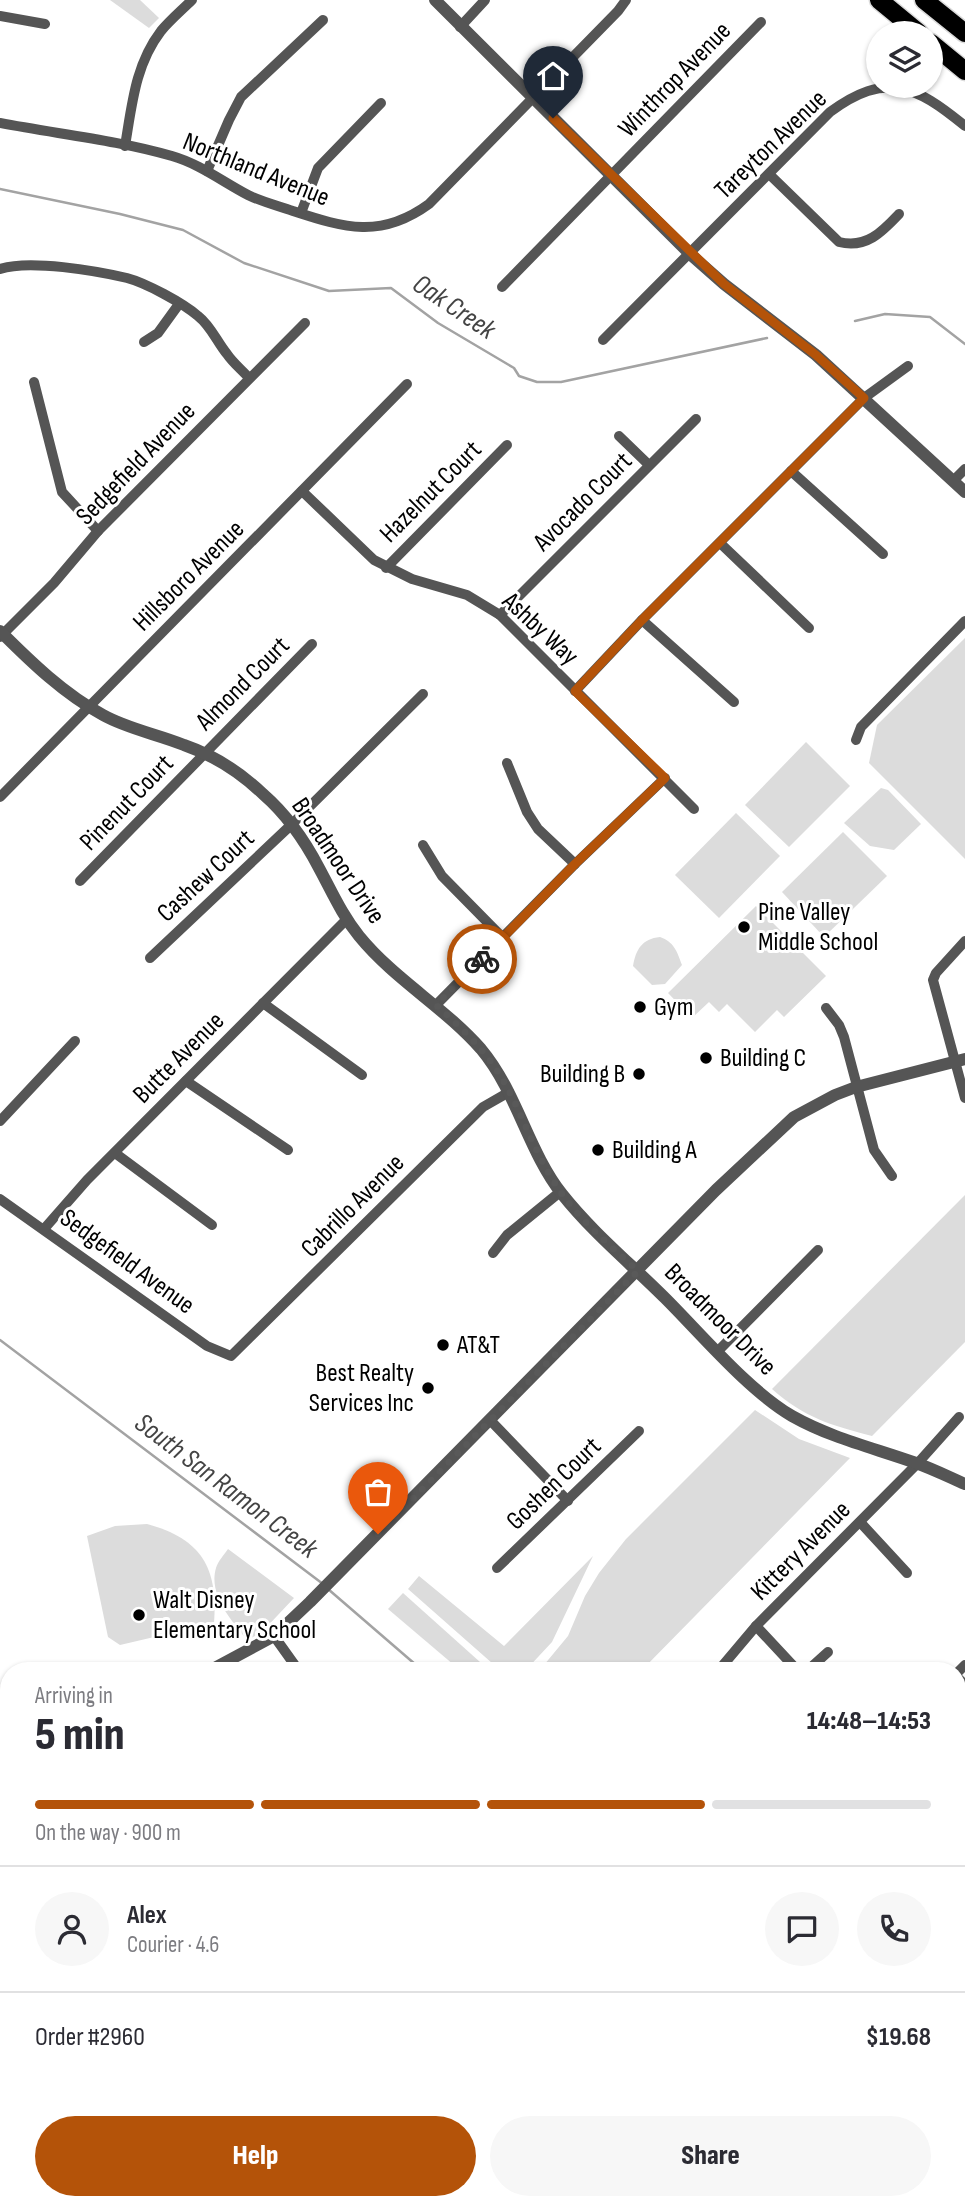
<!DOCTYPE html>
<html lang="en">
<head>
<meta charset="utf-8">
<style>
  :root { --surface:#fff; --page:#f7f7f7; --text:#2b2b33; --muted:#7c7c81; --line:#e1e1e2; --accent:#b45309 }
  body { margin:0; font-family:"Sofia Sans Condensed",sans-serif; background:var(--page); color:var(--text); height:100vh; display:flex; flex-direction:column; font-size:26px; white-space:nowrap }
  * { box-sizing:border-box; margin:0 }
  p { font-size:23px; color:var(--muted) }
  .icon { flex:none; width:38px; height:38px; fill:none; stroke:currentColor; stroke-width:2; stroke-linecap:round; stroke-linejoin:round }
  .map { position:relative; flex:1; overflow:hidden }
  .sheet { position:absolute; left:0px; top:1662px; width:966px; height:548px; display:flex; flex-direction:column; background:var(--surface); border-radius:28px 28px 0 0; box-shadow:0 2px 5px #0004 }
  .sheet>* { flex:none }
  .fabs { position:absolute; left:866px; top:21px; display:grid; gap:14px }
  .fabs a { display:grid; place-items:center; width:77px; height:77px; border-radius:50%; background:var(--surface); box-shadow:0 2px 5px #0004; font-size:35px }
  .pin { position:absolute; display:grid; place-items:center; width:60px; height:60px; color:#fff; margin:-72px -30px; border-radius:50% 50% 50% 0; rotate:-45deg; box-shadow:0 0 7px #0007 }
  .pin .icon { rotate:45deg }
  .courier { position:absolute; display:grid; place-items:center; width:70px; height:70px; margin:-35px; border:5px solid #b45309; border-radius:50%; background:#fff; color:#222; box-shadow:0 2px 9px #0007 }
  .summary em { font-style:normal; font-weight:800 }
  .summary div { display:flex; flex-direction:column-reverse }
  .summary { display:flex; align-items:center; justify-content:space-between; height:119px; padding:0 35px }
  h1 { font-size:46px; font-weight:800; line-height:52px }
  .bar { display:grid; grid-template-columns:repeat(4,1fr); gap:10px 7px; align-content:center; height:84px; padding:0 35px }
  .bar i { height:9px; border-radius:5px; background:var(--line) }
  .bar .current { background:var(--accent) }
  .bar p { grid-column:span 4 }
  .line { display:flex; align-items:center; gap:18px; padding:0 35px; border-top:2px solid var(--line) }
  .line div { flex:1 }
  .round { display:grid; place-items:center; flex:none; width:74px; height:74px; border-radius:37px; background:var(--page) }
  .cta { display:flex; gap:14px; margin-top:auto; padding:14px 35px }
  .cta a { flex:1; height:80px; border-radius:42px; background:var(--accent); color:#fff; font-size:28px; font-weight:800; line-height:80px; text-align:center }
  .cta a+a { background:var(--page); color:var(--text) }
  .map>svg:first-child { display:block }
</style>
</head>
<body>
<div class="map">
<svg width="965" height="2209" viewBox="0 0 965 2209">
  <rect width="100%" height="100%" fill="#fff"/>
  <g fill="#dcdcdc">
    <polygon points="110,0 140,0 159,18 149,28"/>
    <polygon points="965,638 965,859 869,763 877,725"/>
    <polygon points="806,742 850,786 789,847 745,805"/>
    <polygon points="881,788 888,790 921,824 894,850 870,846 844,823"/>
    <polygon points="736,813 780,856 719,918 675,875"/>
    <polygon points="843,832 887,876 824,937 782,892"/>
    <polygon points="756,906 826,976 784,1017 777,1010 755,1032 727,1004 719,1012 709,1002 692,1018 668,993"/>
    <path d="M660,937C674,942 677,951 682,965L665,984L652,985L633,966C636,949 642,939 660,937Z"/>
    <path d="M965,1195V1342L872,1436C830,1425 805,1418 772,1389Z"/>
    <polygon points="755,1410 799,1439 850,1458 641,1671 539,1671 568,1636 585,1596 599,1573 626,1539"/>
    <path d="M147,1524C202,1539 218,1568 214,1623L120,1645L108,1637L87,1536L115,1526Z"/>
    <path d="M228,1549L294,1598L261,1633L247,1640C232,1621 208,1595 216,1568C218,1561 224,1555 228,1549Z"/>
    <polygon points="593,1556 552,1642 525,1671 501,1671 408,1589 419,1576 504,1646"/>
    <polygon points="403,1593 490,1671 461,1671 388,1609"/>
    <polygon points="9,1936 9,2141 0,2150 0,1946"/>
  </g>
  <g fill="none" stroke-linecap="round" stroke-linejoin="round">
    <g stroke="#a3a3a3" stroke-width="2.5">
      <polyline points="0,189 120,214 183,230 244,263 329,291 391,288 438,323 514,368 519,376 537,382 561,382 767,338"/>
      <polyline points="855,321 885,314 930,317 965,344"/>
      <polyline points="0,1340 323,1584"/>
      <polyline points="328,1589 423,1671"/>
      <polyline points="957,2140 965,2146"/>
      <polyline points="125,2202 127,2204"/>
    </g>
    <g stroke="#dbdbdb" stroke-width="21">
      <g id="motorway">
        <polyline points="879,0 919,33"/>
        <polyline points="924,0 965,33"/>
        <polyline points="931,43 965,71"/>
      </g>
    </g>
    <g stroke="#555" stroke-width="10">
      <polyline points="0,16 45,24"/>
      <polyline points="460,27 485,0"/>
      <path d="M0,123C57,134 117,140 172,156C200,164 223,182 248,195C262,202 279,206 293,211C345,228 381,239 429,204L618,11L626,0"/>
      <path d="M125,146C132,105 135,65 161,31C170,20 182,10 192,0"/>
      <polyline points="207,171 229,120 241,97 323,20"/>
      <path d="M769,174L839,242C866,249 882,232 899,214"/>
      <polyline points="301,213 318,168 381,103"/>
      <path d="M0,269C29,259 97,271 127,278C146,283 183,303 198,316C211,326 217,342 227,354C233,363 242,370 249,378"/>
      <polyline points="502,287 761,22"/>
      <path d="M603,340L830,112C886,71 915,85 965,126"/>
      <polyline points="144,342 158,333 179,304"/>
      <polyline points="34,382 62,492 98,531"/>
      <polyline points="619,436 649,465"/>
      <polyline points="791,471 883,554"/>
      <polyline points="953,481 965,469"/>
      <polyline points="302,491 374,560 412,579 467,595 500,615 694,809"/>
      <polyline points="720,543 809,628"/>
      <polyline points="386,568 507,445"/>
      <polyline points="500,615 696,419"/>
      <polyline points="642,620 734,702"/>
      <polyline points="0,637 54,583 98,531 305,323"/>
      <polyline points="575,691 642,620 864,398 908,366"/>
      <polyline points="856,740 861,727 965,621"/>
      <polyline points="507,763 527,812 538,829 575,864"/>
      <polyline points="0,797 407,384"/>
      <polyline points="423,845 442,876 503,938"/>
      <polyline points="80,881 312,644"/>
      <polyline points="965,941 936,973 933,980 965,1098"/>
      <polyline points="150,958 291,825 423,694"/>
      <polyline points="263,1003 362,1075"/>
      <polyline points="436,1005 575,864 665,778"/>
      <polyline points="826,1008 839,1025 844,1037 874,1150 892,1176"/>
      <polyline points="186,1081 288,1150"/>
      <polyline points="0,1121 75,1041"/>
      <polyline points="115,1153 212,1225"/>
      <polyline points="0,1199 207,1346 231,1356 483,1107 509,1092"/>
      <polyline points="44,1229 87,1180 346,920"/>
      <polyline points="493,1253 507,1235 560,1192"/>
      <polyline points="718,1351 818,1250"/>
      <polyline points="490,1420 568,1501"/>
      <polyline points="860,1522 907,1573"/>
      <polyline points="497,1568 639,1431"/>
      <polyline points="756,1626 798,1671"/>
      <polyline points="274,1636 299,1671"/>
      <polyline points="718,1671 756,1626 917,1464 959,1417"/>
      <polyline points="807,1671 828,1652"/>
      <polyline points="957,1673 965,1665"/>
      <polyline points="957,1677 965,1685"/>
      <polyline points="957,1822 965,1814"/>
      <polyline points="957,1941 965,1940"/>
      <polyline points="957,1970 965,1981"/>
      <polyline points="750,2202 757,2209"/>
      <polyline points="913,2202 922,2209"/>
      <polyline points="664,2209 672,2202"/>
    </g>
    <g stroke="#555" stroke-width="12">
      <polyline points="435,0 690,254 724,284 816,355 965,492"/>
      <path d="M0,631C31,662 64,694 103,715C128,729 157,734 184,745C213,755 241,773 263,794C286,814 305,841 319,868C332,892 342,915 359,936C395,980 444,1007 481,1049C517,1092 528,1151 562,1194C593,1233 631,1264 665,1298C702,1335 748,1390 792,1416C831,1438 874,1448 916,1463C933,1469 949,1477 965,1484"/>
      <polyline points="209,1671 274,1636 310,1602 716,1190 794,1117 835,1095 856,1087 965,1059"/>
      <polyline points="0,1846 9,1837"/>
    </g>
    <use href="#motorway" stroke="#000" stroke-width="18"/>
  </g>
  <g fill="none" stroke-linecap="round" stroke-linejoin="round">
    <path stroke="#595959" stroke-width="7" stroke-dasharray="0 12.6" d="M378,1534L638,1271C611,1246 581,1222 560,1191C534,1154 522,1110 498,1072C482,1047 458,1025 436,1005L482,959"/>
    <polyline stroke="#b45309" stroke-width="9" points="482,959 575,864 665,778 575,691 642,620 864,398 816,355 724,284 553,118"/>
  </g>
  <g fill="#000" stroke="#fff" stroke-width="2.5">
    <circle cx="744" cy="927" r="7"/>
    <circle cx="640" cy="1007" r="7"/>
    <circle cx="706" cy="1058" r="7"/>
    <circle cx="639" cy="1074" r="7"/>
    <circle cx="598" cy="1150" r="7"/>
    <circle cx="443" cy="1345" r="7"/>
    <circle cx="428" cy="1388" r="7"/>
    <circle cx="139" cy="1615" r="7"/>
  </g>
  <g text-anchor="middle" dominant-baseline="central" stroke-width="6" stroke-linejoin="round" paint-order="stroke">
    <g font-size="26" fill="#000" stroke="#fff">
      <text transform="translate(675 80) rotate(-46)">Winthrop Avenue</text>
      <text transform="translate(771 145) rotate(-44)">Tareyton Avenue</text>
      <text transform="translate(256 170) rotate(22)">Northland Avenue</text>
      <text transform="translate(136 464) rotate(-46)">Sedgefield Avenue</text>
      <text transform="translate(431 492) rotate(-45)">Hazelnut Court</text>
      <text transform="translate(583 502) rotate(-45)">Avocado Court</text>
      <text transform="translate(189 576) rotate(-45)">Hillsboro Avenue</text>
      <text transform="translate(540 629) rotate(43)">Ashby Way</text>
      <text transform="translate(243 684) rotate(-45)">Almond Court</text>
      <text transform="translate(127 803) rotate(-46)">Pinenut Court</text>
      <text transform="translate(338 861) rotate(56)">Broadmoor Drive</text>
      <text transform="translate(206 876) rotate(-43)">Cashew Court</text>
      <text transform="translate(179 1058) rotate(-45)">Butte Avenue</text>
      <text transform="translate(353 1206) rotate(-45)">Cabrillo Avenue</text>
      <text transform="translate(127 1262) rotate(36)">Sedgefield Avenue</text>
      <text transform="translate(720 1320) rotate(45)">Broadmoor Drive</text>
      <text transform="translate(554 1484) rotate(-44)">Goshen Court</text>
      <text transform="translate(801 1551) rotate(-45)">Kittery Avenue</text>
    </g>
    <g font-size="26" fill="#000" stroke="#fff" text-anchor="start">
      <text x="758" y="912">Pine Valley<tspan x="758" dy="30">Middle School</tspan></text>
      <text x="654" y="1007">Gym</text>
      <text x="720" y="1058">Building C</text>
      <text x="625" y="1074" text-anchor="end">Building B</text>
      <text x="612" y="1150">Building A</text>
      <text x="457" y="1345">AT&amp;T</text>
      <text x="414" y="1373" text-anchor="end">Best Realty<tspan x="414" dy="30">Services Inc</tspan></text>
      <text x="153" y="1600">Walt Disney<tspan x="153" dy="30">Elementary School</tspan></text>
    </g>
    <g font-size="28" font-style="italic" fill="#444" stroke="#fff">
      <text transform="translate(454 307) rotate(34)">Oak Creek</text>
      <text transform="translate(226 1486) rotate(37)">South San Ramon Creek</text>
    </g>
  </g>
</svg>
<div class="fabs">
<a><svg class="icon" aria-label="layers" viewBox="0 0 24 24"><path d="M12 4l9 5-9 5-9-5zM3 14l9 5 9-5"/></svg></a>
</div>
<div class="pin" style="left:378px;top:1534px;background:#ea580c"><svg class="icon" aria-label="bag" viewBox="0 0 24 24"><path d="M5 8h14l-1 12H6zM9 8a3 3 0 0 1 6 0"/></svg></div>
<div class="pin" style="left:553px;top:118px;background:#1f2937"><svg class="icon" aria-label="home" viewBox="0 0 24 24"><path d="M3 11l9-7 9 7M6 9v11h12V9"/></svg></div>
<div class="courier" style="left:482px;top:959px"><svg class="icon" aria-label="bike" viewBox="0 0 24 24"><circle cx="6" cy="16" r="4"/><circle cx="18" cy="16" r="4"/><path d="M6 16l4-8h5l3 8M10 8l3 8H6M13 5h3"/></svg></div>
<section class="sheet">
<div class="summary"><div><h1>5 min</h1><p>Arriving in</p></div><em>14:48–14:53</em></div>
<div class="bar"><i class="current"></i><i class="current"></i><i class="current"></i><i></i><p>On the way · 900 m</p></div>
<div class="line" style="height:126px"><a class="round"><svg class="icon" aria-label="person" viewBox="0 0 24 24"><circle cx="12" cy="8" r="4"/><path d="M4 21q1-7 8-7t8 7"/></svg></a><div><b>Alex</b><p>Courier · 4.6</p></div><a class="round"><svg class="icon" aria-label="chat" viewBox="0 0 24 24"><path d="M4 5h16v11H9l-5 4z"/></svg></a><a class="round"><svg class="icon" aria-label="phone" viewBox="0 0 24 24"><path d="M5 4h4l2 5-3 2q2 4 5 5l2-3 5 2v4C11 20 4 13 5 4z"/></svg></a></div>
<div class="line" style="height:91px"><div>Order #2960</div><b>$19.68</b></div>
<div class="cta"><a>Help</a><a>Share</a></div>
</section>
</div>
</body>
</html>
